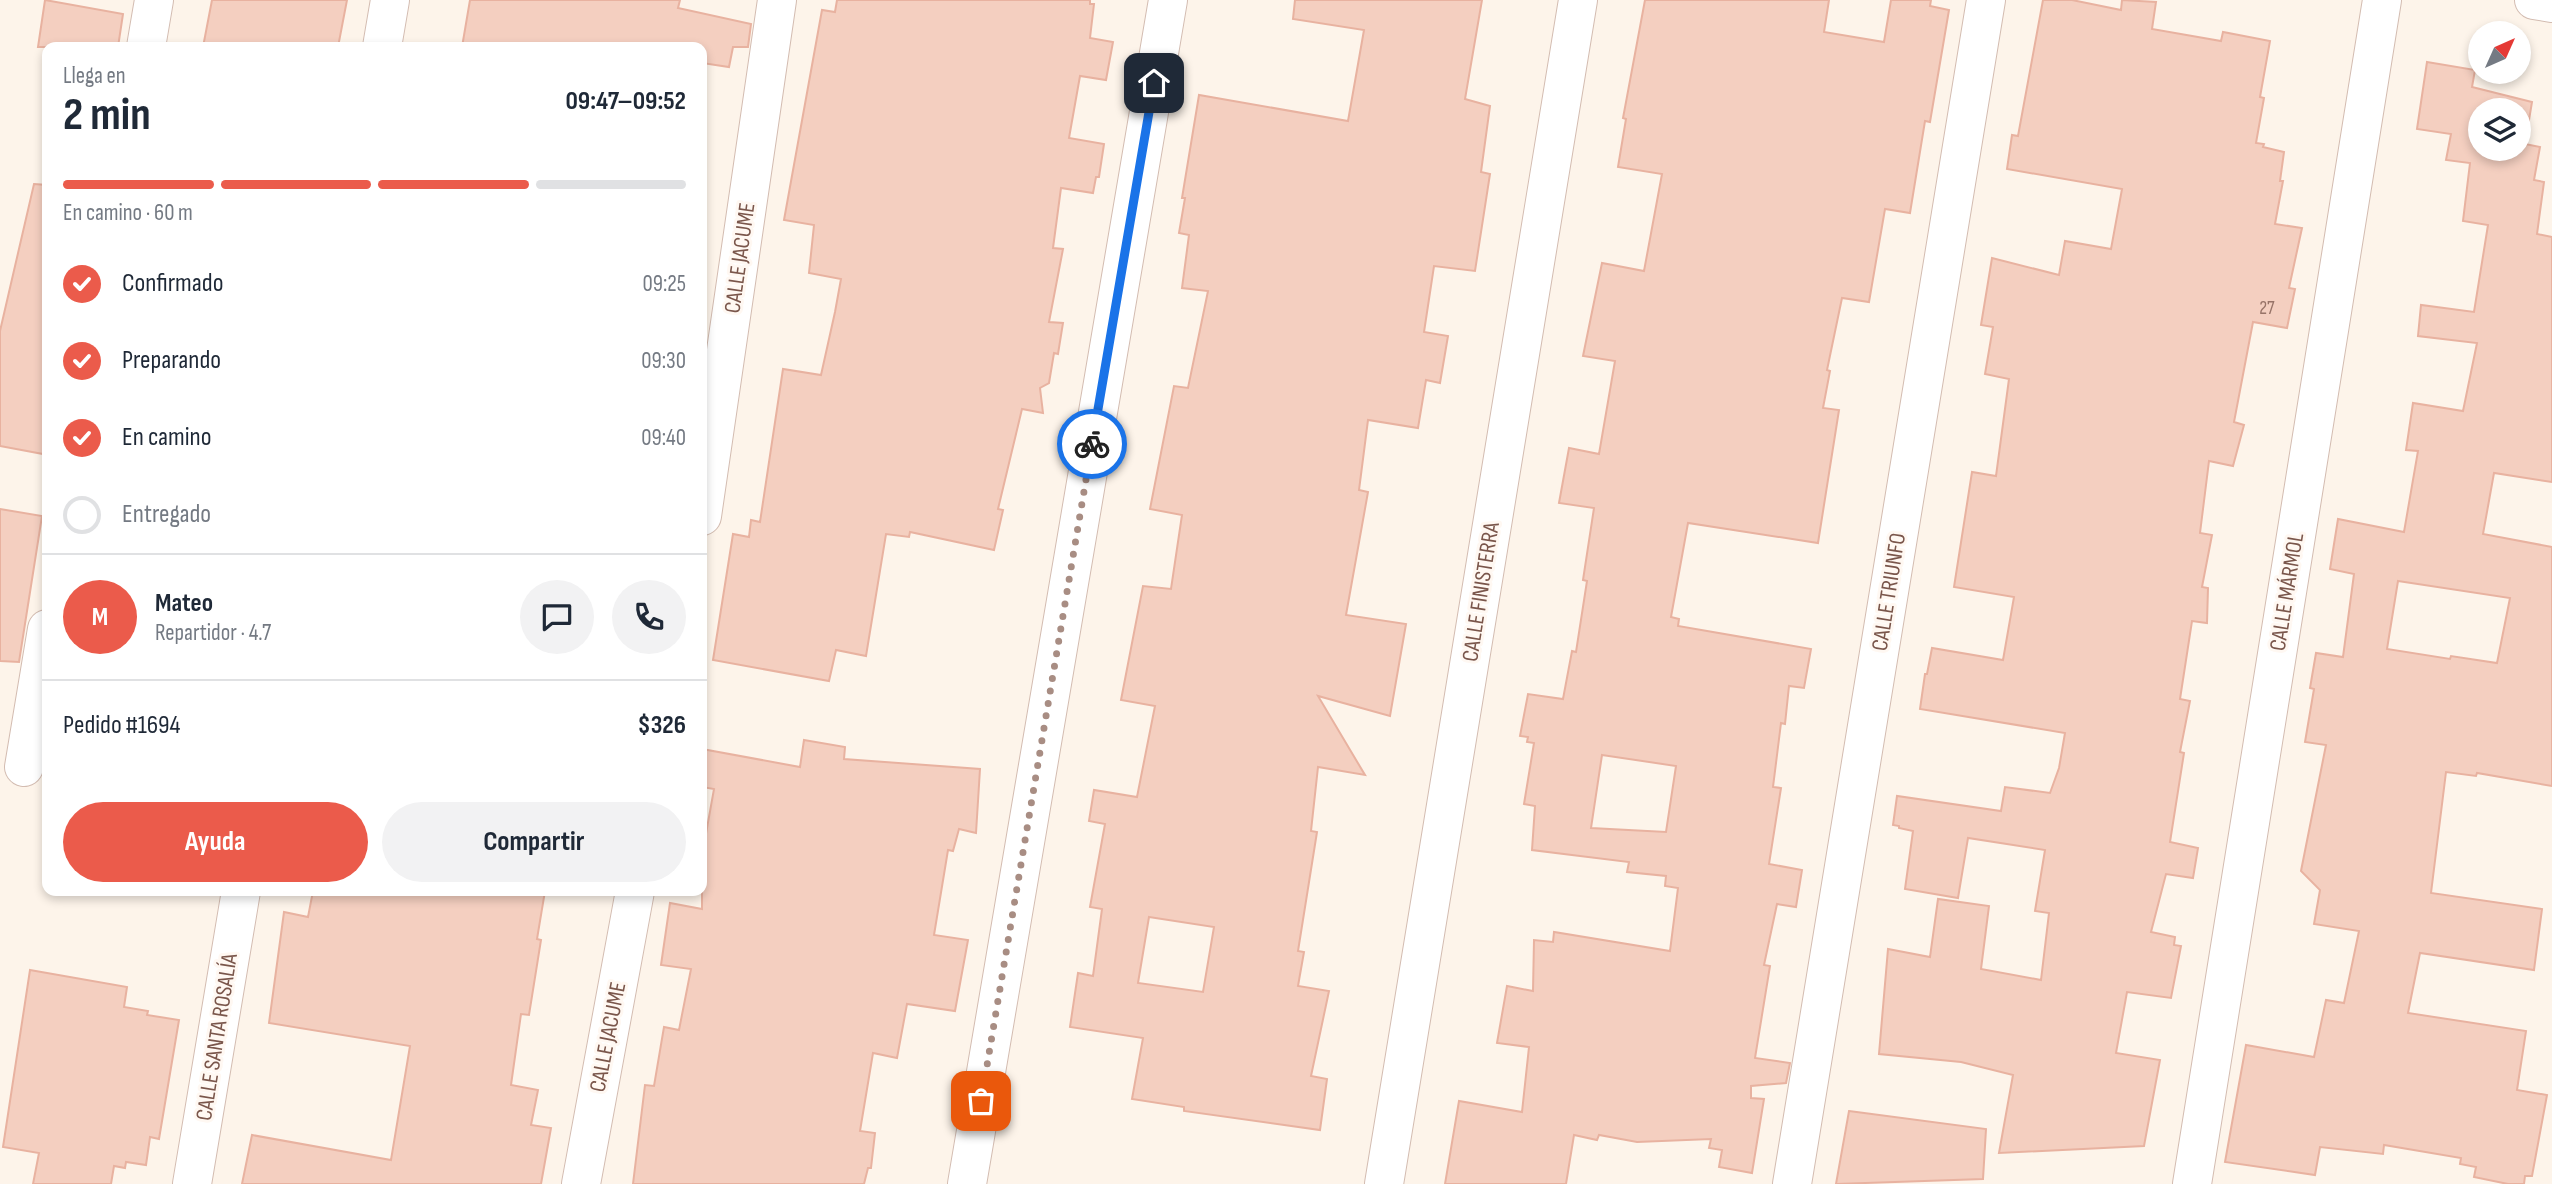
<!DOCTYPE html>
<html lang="es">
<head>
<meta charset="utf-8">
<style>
  :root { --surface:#fff; --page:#f2f2f3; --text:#1f2937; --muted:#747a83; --line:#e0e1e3; --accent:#eb5b4b }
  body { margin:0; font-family:"Sofia Sans Condensed",sans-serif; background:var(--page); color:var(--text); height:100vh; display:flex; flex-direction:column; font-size:26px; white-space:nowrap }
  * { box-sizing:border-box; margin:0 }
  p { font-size:23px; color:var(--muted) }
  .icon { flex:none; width:38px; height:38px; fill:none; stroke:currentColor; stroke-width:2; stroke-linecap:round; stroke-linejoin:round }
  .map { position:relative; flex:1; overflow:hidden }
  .panel { position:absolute; left:42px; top:42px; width:665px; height:854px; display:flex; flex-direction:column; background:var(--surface); border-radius:14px; box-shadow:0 4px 10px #0003 }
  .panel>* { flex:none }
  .needle { width:46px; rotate:45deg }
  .fabs { position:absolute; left:2468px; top:21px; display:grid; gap:14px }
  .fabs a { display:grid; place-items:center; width:63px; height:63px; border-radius:50%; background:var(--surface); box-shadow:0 4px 10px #0003; font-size:35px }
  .pin { position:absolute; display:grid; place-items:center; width:60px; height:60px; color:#fff; margin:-30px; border-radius:14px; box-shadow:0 4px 10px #0006 }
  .courier { position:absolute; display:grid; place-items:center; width:70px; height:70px; margin:-35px; border:5px solid #1a73e8; border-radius:50%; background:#fff; color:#222; box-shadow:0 2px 9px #0007 }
  .summary em { font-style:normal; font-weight:700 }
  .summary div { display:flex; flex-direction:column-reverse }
  .summary { display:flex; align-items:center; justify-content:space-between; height:119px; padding:0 21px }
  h1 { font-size:46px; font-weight:700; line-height:52px }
  .bar { display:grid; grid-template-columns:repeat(4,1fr); gap:10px 7px; align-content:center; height:84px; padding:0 21px }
  .bar i { height:9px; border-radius:5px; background:var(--line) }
  .bar .active { background:var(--accent) }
  .bar p { grid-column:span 4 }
  .line { display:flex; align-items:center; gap:18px; padding:0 21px; border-top:2px solid var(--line) }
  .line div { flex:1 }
  .round { display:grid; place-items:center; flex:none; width:74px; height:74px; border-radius:37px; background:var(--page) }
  ol { padding:0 21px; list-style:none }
  li { display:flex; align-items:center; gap:21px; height:77px }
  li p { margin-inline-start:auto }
  li .icon { padding:7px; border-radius:50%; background:var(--accent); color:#fff; stroke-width:4 }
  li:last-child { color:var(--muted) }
  li i { width:38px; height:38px; border:4px solid var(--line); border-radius:50% }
  .button { display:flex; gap:14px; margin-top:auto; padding:14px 21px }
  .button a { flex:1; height:80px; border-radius:42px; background:var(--accent); color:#fff; font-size:28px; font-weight:700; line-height:80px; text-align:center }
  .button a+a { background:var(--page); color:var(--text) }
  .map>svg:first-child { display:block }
</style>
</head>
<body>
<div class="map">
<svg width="2552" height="1184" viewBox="0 0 2552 1184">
  <rect width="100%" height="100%" fill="#fdf4ea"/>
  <g fill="#f4cfc0" stroke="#e8b2a0" stroke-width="2" fill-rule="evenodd">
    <polygon points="45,0 123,14 118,47 38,47"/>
    <polygon points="212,0 347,0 338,47 203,47"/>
    <polygon points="470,0 680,0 678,8 751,24 748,47 733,47 729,67 702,63 702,47 462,47"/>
    <polygon points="837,0 1090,0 1090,4 1094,4 1090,38 1113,42 1106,80 1080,76 1069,138 1104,144 1099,177 1096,177 1093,193 1061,188 1053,248 1063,249 1049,322 1063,323 1058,354 1054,353 1049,383 1040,388 1043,413 1022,409 998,509 1003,510 994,550 910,532 909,537 886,534 866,656 836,650 829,681 713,660 733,534 749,537 751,520 760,522 783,369 821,375 835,312 841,279 809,273 814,225 784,220 822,10 835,12"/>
    <path d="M1295,0H1482L1465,99L1490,106L1481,172L1490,174L1475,271L1434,266L1424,332L1448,336L1440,383L1426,380L1418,428L1368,420L1359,490L1368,492L1346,615L1406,624L1390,716L1318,696L1365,775L1318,767L1311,831L1317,832L1298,951L1304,952L1298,986L1329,991L1311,1076L1327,1079L1320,1130L1184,1111V1107L1132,1099L1143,1038L1070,1027L1078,973L1093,976L1102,909L1090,907L1105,824L1089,821L1094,790L1137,797L1155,706L1121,700L1143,586L1171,589L1182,515L1150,509L1174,386L1188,388L1208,291L1182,288L1189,235L1179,233L1185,198H1182L1199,95L1348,121L1364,30L1293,19ZM1149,917L1214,927L1203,992L1138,983Z"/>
    <path d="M1645,0H1829L1824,32L1884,42L1891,0H1931L1930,6L1949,10L1930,122L1925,121L1910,213L1885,209L1869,302L1842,298L1827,370L1830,371L1823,408L1839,410L1818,543L1688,523L1671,617L1679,619L1678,626L1811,649L1804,688L1789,686L1785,724L1781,723L1773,787L1781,788L1769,864L1802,870L1796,907L1777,904L1764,965L1770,966L1755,1058L1790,1063L1786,1083L1751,1086V1098L1764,1099L1752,1173L1719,1167L1722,1150L1709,1148L1711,1139L1637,1142L1599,1135L1597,1140L1574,1135L1566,1184H1445L1459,1101L1522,1112L1529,1047L1497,1043L1507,986L1533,991L1534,940L1553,942L1554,932L1670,951L1678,888L1665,886L1666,876L1627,872L1629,862L1532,850L1535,806L1524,804L1534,743L1527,742L1528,737L1520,736L1528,694L1563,699L1572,651L1576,652L1587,581L1583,580L1594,508L1559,503L1569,448L1599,454L1615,361L1583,356L1602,263L1644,271L1662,174L1618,167L1626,119L1623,118ZM1602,755L1676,766L1666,832L1591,828Z"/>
    <polygon points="2043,0 2072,0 2121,10 2122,0 2156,2 2152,29 2221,41 2223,32 2270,41 2260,97 2264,98 2256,143 2264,144 2263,147 2284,152 2280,181 2283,181 2275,224 2302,228 2289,288 2295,289 2287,328 2253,322 2234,422 2244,425 2233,466 2209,461 2200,533 2212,535 2202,587 2208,588 2207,623 2192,621 2180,699 2190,701 2180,752 2184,753 2170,842 2198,848 2193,878 2166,874 2151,932 2175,937 2174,945 2181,946 2171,998 2127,992 2116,1053 2160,1060 2144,1146 1999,1153 2013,1075 1961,1062 1879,1054 1888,949 1930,957 1938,899 1989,906 1981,969 2041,980 2049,913 2035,911 2045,850 1968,838 1958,898 1905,889 1913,831 1899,828 1899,826 1893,825 1897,796 2001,811 2005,787 2050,793 2059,768 2065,733 1920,709 1925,674 1927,674 1932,648 2003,660 2014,597 1954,587 1972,472 1996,476 2009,379 1985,374 1993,327 1981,325 1992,258 2059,275 2065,241 2111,249 2122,189 2007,169 2012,135 2018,136"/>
    <path d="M2427,62L2475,70L2472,87L2532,102L2525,144L2540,147L2534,180L2544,182L2537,234L2552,237V482L2494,473L2483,534L2552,547V786L2477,773L2476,776L2446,772L2431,893L2542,909L2534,970L2420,953L2408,1013L2526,1031L2517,1090L2547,1095L2532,1176H2525L2524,1184H2508L2474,1177L2476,1167L2460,1164L2461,1158L2384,1145L2383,1154L2320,1147L2315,1175L2225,1162L2246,1045L2314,1057L2326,1000L2344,1003L2359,931L2314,924L2320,890L2301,871L2326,745L2305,742L2314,689L2310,688L2316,653L2343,657L2354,574L2330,569L2338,519L2404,532L2418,451L2406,450L2413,403L2463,411L2477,343L2418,336L2421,305L2474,312L2488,225L2463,221L2470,163L2446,160L2451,134L2417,129ZM2480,110H2518V149H2480ZM2398,581L2510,598L2497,663L2451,656L2450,659L2387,649Z"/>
    <polygon points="34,184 47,185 47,429 43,454 0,446 0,331"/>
    <polygon points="0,509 42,516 19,662 0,661"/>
    <polygon points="804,740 845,747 844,759 980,769 976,833 959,829 953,851 948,850 934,935 968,940 955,1011 907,1004 897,1058 873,1053 860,1131 875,1133 871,1168 868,1168 864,1184 633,1184 645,1085 654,1086 664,1027 679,1030 691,969 661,965 670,903 702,909 702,856 714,789 702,787 702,749 800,767"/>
    <polygon points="313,891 545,891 537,939 541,940 529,1015 521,1014 511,1085 538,1090 531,1125 551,1128 541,1184 242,1184 252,1135 391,1160 410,1046 269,1023 284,912 308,917"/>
    <polygon points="30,970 127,987 124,1007 148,1011 147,1015 179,1020 159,1139 150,1137 146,1165 126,1162 125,1168 114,1166 111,1184 33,1184 39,1153 3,1147"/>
    <polygon points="1849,1111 1986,1129 1983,1179 1836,1184"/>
  </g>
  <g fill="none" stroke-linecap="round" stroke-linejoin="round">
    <g stroke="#d3bcb1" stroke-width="40">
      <g id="minor">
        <polyline points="2534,0 2552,3"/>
        <polyline points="146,47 154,0"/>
        <polyline points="382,47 390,0"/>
        <polyline points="702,516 777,0"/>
        <polyline points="24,767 47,629"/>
        <polyline points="192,1184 241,891"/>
        <polyline points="581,1184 635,891"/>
        <polyline points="967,1184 1168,0"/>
        <polyline points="1384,1184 1578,0"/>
        <polyline points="1792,1184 1986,0"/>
        <polyline points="2192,1184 2382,0"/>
      </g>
    </g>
    <use href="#minor" stroke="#fff" stroke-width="38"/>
  </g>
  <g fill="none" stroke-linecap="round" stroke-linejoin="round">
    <polyline stroke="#a88d83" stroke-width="7" stroke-dasharray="0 12.6" points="981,1101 1092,444"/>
    <polyline stroke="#1a73e8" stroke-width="9" points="1092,444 1154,83"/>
  </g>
  <g text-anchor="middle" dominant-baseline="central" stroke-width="6" stroke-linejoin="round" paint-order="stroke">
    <g font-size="19" fill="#987468">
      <text x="2267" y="308">27</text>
    </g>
    <g font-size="23" fill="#7a564b" stroke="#fff8f2">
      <text transform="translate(740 258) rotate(-82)">CALLE JACUME</text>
      <text transform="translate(1481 592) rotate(-81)">CALLE FINISTERRA</text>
      <text transform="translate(1889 592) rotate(-81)">CALLE TRIUNFO</text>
      <text transform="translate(2287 592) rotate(-81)">CALLE MÁRMOL</text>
      <text transform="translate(217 1037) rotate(-81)">CALLE SANTA ROSALÍA</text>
      <text transform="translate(608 1037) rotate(-79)">CALLE JACUME</text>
    </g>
  </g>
</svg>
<div class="fabs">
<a><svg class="needle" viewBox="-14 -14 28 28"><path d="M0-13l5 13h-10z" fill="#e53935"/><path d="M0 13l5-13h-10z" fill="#747a83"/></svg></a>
<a><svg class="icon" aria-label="layers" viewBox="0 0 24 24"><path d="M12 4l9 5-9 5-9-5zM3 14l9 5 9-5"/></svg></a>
</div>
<div class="pin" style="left:981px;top:1101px;background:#ea580c"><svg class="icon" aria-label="bag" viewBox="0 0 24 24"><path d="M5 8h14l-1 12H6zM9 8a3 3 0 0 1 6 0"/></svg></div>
<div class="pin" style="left:1154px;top:83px;background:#1f2937"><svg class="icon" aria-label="home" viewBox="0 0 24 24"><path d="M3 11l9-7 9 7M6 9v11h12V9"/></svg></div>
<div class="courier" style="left:1092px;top:444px"><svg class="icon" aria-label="bike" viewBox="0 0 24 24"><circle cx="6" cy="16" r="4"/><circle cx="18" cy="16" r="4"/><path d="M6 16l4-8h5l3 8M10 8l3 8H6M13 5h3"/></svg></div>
<section class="panel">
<div class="summary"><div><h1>2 min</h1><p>Llega en</p></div><em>09:47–09:52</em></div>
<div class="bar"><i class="active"></i><i class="active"></i><i class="active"></i><i></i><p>En camino · 60 m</p></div>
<ol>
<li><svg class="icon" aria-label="check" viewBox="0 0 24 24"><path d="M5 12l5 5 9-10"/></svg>Confirmado<p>09:25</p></li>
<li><svg class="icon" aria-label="check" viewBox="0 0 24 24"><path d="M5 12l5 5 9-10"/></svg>Preparando<p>09:30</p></li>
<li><svg class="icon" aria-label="check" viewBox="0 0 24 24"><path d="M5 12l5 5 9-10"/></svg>En camino<p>09:40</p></li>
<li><i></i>Entregado</li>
</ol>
<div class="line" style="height:126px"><b class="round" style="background:var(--accent);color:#fff">M</b><div><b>Mateo</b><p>Repartidor · 4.7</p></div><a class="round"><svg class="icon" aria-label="chat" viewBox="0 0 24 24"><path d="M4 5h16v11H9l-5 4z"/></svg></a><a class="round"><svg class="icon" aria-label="phone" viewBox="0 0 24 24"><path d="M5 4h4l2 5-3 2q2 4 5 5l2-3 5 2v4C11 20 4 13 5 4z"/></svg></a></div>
<div class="line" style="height:91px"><div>Pedido #1694</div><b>$326</b></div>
<div class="button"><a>Ayuda</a><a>Compartir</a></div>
</section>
</div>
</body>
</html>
